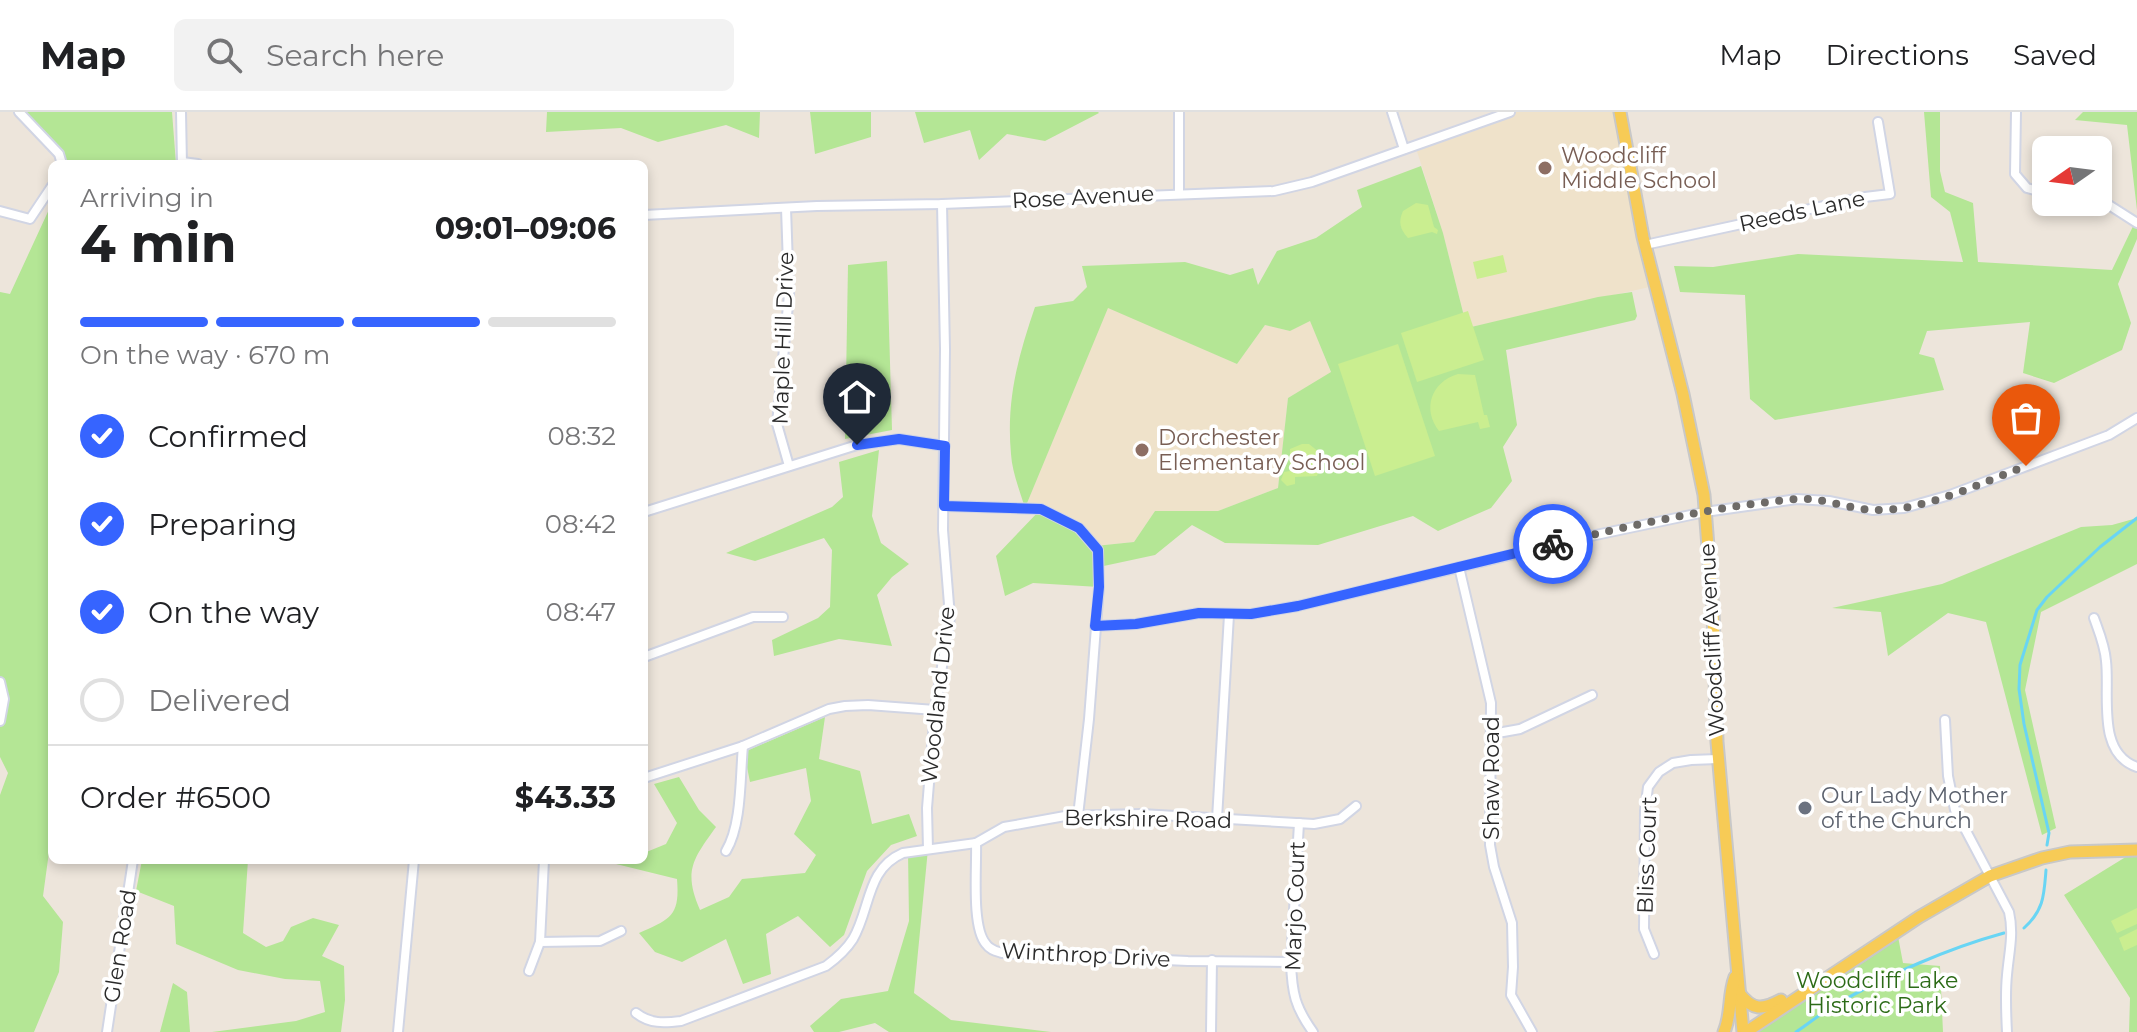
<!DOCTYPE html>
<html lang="en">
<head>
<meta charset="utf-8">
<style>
  :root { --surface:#fff; --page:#f2f2f2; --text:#202124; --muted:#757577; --line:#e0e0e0; --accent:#3664ff }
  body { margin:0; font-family:Montserrat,sans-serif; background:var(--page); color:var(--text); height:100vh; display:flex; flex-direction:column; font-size:30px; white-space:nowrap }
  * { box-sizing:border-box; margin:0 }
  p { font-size:26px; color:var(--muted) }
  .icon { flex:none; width:44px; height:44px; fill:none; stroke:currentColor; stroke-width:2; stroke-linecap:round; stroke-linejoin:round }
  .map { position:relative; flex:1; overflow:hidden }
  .sheet { position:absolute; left:48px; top:48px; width:600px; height:704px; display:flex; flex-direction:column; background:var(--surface); border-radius:12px; box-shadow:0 4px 12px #0003 }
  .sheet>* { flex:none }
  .needle { width:52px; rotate:256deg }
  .fabs { position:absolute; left:2032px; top:24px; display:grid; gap:16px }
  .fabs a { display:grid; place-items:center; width:80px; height:80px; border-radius:12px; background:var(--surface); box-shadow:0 4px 12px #0003; font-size:40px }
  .pin { position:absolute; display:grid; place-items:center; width:68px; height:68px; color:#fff; margin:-82px -34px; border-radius:50% 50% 50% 0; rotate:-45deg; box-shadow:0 0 8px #0007 }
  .pin .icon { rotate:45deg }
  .courier { position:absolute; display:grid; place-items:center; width:80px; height:80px; margin:-40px; border:6px solid #3664ff; border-radius:50%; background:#fff; color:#222; box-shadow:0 2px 10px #0007 }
  .overview em { font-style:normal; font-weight:700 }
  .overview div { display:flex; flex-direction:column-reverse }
  .overview { display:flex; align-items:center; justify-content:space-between; height:136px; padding:0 32px }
  h1 { font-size:52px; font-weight:700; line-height:60px }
  .bar { display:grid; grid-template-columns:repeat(4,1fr); gap:12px 8px; align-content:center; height:96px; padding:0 32px }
  .bar i { height:10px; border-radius:6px; background:var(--line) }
  .bar .selected { background:var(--accent) }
  .bar p { grid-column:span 4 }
  .line { display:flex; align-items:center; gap:20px; padding:0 32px; border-top:2px solid var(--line) }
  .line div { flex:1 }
  ol { padding:0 32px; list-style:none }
  li { display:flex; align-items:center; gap:24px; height:88px }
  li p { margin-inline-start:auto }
  li .icon { padding:8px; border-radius:50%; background:var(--accent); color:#fff; stroke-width:4 }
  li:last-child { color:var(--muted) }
  li i { width:44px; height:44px; border:4px solid var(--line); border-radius:50% }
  header { display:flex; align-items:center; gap:48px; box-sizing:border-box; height:112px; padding:0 40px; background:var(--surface); border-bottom:2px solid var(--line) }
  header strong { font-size:38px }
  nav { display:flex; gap:44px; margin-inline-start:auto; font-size:28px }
  .search { width:560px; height:72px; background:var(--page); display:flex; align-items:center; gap:20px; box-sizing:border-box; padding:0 28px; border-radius:12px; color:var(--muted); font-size:30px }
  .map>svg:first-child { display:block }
</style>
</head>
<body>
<header>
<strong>Map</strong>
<div class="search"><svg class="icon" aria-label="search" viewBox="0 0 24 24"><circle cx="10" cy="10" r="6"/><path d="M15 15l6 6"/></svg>Search here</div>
<nav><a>Map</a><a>Directions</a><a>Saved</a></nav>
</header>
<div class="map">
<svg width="2137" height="920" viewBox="0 0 2137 920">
  <rect width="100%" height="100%" fill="#ede5db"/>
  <g fill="#efe2ca">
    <polygon points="1510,0 1620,0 1654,174 1467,216 1443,121 1415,33"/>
    <polygon points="1108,195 1237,252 1265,213 1290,219 1310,208 1331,261 1288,286 1278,376 1218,399 1155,399 1134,430 1095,434 1079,416 1025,396"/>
  </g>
  <g fill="#b4e695">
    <polygon points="24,0 172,0 176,52 68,52"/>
    <polygon points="547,0 760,0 759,26 726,13 658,30 621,16 546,20"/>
    <polygon points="810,0 871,0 871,25 815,42"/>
    <polygon points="915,0 1098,0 1099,1 1045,29 1007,22 979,48 970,18 924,31"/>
    <polygon points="1924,0 1940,0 1940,59 1945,80 1973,91 1978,150 2112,158 2137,106 2137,127 2118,172 2131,211 2122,238 2054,271 2023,261 2030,210 1927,219 1919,242 1934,246 1944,278 1775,308 1750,287 1745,183 1680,180 1674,154 1713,155 1798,142 1963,150 1950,100 1931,85"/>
    <polygon points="2083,0 2137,0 2137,98 2127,13 2075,8"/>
    <path d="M1421,54L1443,121L1467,216L1598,185L1632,180L1637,204L1635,208L1506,238L1517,313L1503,335L1512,369L1491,396L1438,419L1413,404L1318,433L1225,431L1192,413L1155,443L1099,455V475L1033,471L1005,484L996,444L1041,397L1079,416L1095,434L1134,430L1155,399H1218L1278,376L1288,286L1331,260L1310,209L1290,219L1265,213L1237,252L1108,196L1025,396C1020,379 1012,360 1011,342C1006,288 1018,245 1035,195L1073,189L1087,175L1082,154L1185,150L1230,163L1253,156L1258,173L1277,139L1316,126L1362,95L1357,78Z"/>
    <polygon points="52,91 52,718 43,784 63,810 59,860 34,920 0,920 0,683 8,661 0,645 0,180 10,182"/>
    <polygon points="887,149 892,318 845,327 848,153"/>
    <polygon points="879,338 872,404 881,431 909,452 892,465 877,483 892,534 839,527 774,544 772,528 818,506 830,495 832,438 824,426 755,449 726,441 832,395 843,385 839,350"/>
    <polygon points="2137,406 2137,452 2041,500 2025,578 2056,716 2042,723 1986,510 1948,501 1888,544 1881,500 1832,496 1942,472 2081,415 2112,413"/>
    <path d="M825,605L819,647L860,659L872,712L909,702L917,724L891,733L867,759L844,823L830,835L798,804L766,822L771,862L743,872L726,827L682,850L655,840L639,821C671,807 680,804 677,767L616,752L626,748H644V741L666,732L677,711L654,672L679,665L699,698L716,715C693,747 683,759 700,798L729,785L742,767L805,761L816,743L794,722L811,689L806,656L750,670L744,640Z"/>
    <polygon points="928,737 914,881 951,908 1051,920 889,920 875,911 839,920 814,920 810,914 841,887 888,879 909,809 908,740"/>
    <polygon points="2137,738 2137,920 2129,920 2130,886 2064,783"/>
    <polygon points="142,748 248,748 243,821 266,835 283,829 291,815 313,806 339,813 322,844 344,854 345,888 341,920 212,920 296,909 325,900 320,869 285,867 238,858 176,832 174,794 136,779"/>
    <polygon points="1897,819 1903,851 1940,854 1943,920 1746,920"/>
    <polygon points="173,871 187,880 190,920 160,920"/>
  </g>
  <g fill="#caee90">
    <path d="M1416,91L1428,93L1434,115L1438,118L1437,122L1432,120L1408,126C1400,117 1398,110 1403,99Z"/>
    <polygon points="1503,143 1507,160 1477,167 1473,150"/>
    <polygon points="1468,199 1484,248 1417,270 1401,221"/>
    <polygon points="1398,232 1435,344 1375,364 1338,252"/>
    <path d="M1458,262L1475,263L1484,303H1487L1490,315L1480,317L1478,310L1439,319C1422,297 1431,270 1458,262Z"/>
    <polygon points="1302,332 1309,332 1319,340 1322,349 1317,364 1295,365 1295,372 1287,374 1281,368 1284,360 1290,359 1290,337"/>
    <polygon points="2137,796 2137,812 2117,821 2111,809"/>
    <polygon points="2137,817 2137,833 2124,839 2119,826"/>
  </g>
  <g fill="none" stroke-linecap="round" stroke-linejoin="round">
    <g stroke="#69d5f4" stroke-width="3">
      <polyline points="2047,733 2049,721 2024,612 2019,577 2020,553 2037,498 2047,485 2100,435 2137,406"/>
      <path d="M2024,816C2044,798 2044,783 2046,758"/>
      <path d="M1796,920C1810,911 1822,900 1837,892C1887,863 1949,836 2004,821"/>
    </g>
    <g stroke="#d1d5e4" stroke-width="12">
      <g id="minor">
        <polyline points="19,0 59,42 62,52"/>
        <polyline points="181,0 182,52"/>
        <polyline points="1179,0 1179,81"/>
        <polyline points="1392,0 1404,37"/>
        <polyline points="2016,0 2015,62 2027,76 2046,81"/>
        <polyline points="182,50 198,52"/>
        <polyline points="2098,86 2137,111"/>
        <polyline points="786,96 789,182 777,312 789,354"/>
        <polyline points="0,99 30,107 52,74"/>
        <polyline points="644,103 817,94 942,92 1274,79 1312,70 1510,0"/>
        <polyline points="1645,133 1865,85 1890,82 1878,10"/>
        <polyline points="944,394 1041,397 1079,416 1098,438 1099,475 1089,607 1078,704"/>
        <polyline points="644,400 857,333 899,327 945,334"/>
        <polyline points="1459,455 1491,591 1490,733 1494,755 1512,811 1513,855 1511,883 1532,920"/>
        <path d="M2094,506C2099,520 2105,534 2106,549C2110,583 2096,641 2137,655"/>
        <polyline points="1095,514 1136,512 1199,501 1251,502 1298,494 1572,428 1705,400 1797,387 1829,389 1873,398 1904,396 1950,383 2109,323 2137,306"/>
        <polyline points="644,545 753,505 783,505"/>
        <polyline points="0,570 4,587 0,609"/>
        <path d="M1945,608L1948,664L1955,698L2009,800C2014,822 2009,840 2007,863C2005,882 2006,901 2007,920"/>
        <polyline points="1492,622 1520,617 1592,583"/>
        <polyline points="644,666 743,634 829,597 845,594 868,593 935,598"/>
        <polyline points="1217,707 1229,503"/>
        <path d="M1299,711L1291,850C1292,881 1295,895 1313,920"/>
        <path d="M976,731C977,755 971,815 986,832C990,838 996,839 1002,841L1188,849L1291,850"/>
        <polyline points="928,737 927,696 935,598 950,505 943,418 945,237 942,92"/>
        <path d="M726,739C742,713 740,665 743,634"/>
        <polyline points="540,830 600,829 621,819"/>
        <polyline points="1654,842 1644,817 1645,699 1648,675 1659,660 1673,651 1691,648 1718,647"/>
        <polyline points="529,859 540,830 544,748"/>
        <path d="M636,901C650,912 664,911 681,909L826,854C837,846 846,838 853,827C871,796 866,757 903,741L976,731L1004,715L1065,704L1141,702L1314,712L1340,707L1356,694"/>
        <polyline points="107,920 133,748"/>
        <polyline points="398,920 414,748"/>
        <polyline points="1211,920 1212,848"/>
      </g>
    </g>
    <g stroke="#c8c8c8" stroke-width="15">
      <g id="major">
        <polyline points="1620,0 1643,125 1683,282 1704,383 1713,500 1717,630 1743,920"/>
        <path d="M1739,881C1753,899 1762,898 1781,888"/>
        <path d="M1724,920C1732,902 1728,883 1735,865"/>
        <polyline points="1746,920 1919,805 1990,764 2042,746 2070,740 2137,738"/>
      </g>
    </g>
    <use href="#minor" stroke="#fff" stroke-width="8"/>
    <use href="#major" stroke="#f7cb56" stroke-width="11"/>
  </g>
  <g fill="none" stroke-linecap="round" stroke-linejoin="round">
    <path stroke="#6e6b68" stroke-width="8" stroke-dasharray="0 14.4" d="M1553,432C1633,413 1713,395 1795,387C1822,385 1847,397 1874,398C1922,400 1981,371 2026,354"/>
    <polyline stroke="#3664ff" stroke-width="10" points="857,333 899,327 945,334 944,394 1041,397 1079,416 1098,438 1099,475 1095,514 1136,512 1199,501 1251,502 1298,494 1553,432"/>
  </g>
  <g fill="#8d6e63" stroke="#fff" stroke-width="3">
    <circle cx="1545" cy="56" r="8"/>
    <circle cx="1142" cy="338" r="8"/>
  </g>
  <circle fill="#6b7280" stroke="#fff" stroke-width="3" cx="1805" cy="696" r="8"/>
  <g text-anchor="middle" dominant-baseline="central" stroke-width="7" stroke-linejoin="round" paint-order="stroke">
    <g font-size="22" fill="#785e54" stroke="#fff" text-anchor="start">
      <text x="1561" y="43">Woodcliff<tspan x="1561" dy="25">Middle School</tspan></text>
      <text x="1158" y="325">Dorchester<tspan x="1158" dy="25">Elementary School</tspan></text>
    </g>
    <g font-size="22" fill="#2a2a2a" stroke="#fff">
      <text transform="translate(1083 85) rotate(-3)">Rose Avenue</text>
      <text transform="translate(1802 99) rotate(-12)">Reeds Lane</text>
      <text transform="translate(783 226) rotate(-88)">Maple Hill Drive</text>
      <text transform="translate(1712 528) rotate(-93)">Woodcliff Avenue</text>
      <text transform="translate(938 583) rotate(-84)">Woodland Drive</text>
      <text transform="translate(1491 666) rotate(-90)">Shaw Road</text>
      <text transform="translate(1148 707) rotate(1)">Berkshire Road</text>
      <text transform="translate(1647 743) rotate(-88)">Bliss Court</text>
      <text transform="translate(1295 794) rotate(-88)">Marjo Court</text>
      <text transform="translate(120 834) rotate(-81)">Glen Road</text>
      <text transform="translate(1086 843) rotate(3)">Winthrop Drive</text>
    </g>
    <g font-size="22" fill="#5b616d" stroke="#fff" text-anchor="start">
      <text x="1821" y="683">Our Lady Mother<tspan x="1821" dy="25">of the Church</tspan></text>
    </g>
    <g font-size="22" fill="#2c6b17" stroke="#fff">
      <text x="1877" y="868">Woodcliff Lake<tspan x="1877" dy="25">Historic Park</tspan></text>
    </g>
  </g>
</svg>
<div class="fabs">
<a><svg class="needle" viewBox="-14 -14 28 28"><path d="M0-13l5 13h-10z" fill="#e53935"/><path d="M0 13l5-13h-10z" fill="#757577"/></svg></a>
</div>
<div class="pin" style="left:2026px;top:354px;background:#ea580c"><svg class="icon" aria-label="bag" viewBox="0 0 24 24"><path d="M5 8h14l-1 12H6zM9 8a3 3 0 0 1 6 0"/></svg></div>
<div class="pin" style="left:857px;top:333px;background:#1f2937"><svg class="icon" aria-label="home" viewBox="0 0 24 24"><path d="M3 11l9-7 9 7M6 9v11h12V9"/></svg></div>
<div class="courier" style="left:1553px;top:432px"><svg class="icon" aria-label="bike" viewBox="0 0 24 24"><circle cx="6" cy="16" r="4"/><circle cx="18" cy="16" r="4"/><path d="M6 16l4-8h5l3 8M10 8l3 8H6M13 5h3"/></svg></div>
<section class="sheet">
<div class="overview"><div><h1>4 min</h1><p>Arriving in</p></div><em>09:01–09:06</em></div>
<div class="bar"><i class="selected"></i><i class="selected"></i><i class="selected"></i><i></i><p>On the way · 670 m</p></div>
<ol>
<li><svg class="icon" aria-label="check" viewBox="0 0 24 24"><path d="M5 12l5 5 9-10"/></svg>Confirmed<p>08:32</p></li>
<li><svg class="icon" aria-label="check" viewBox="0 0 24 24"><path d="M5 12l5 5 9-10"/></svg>Preparing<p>08:42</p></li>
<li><svg class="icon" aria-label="check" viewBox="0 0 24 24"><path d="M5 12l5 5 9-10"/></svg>On the way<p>08:47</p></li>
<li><i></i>Delivered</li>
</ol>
<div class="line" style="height:104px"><div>Order #6500</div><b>$43.33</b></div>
</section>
</div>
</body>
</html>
